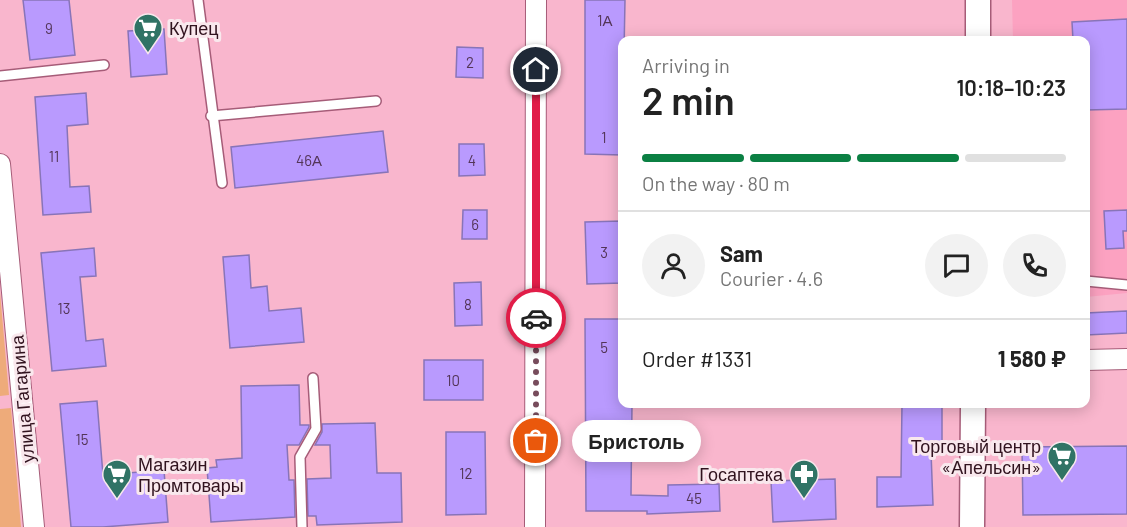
<!DOCTYPE html>
<html lang="en">
<head>
<meta charset="utf-8">
<style>
  :root { --surface:#fff; --page:#f2f2f2; --text:#222; --muted:#767676; --line:#e0e0e0; --accent:#0b8043 }
  body { margin:0; font-family:Barlow,sans-serif; background:var(--page); color:var(--text); height:100vh; display:flex; flex-direction:column; font-size:22px; white-space:nowrap }
  * { box-sizing:border-box; margin:0 }
  p { font-size:20px; color:var(--muted) }
  .icon { flex:none; width:33px; height:33px; fill:none; stroke:currentColor; stroke-width:2; stroke-linecap:round; stroke-linejoin:round }
  .map { position:relative; flex:1; overflow:hidden }
  .panel { position:absolute; left:618px; top:36px; width:472px; height:372px; display:flex; flex-direction:column; background:var(--surface); border-radius:12px; box-shadow:0 3px 15px #0003 }
  .panel>* { flex:none }
  .pin { position:absolute; display:grid; place-items:center; width:51px; height:51px; color:#fff; margin:-26px; border:3px solid #fff; border-radius:50%; box-shadow:0 2px 6px #0007 }
  .courier { position:absolute; display:grid; place-items:center; width:60px; height:60px; margin:-30px; border:4px solid #e11d48; border-radius:50%; background:#fff; color:#222; box-shadow:0 2px 8px #0007 }
  .bubble { position:absolute; height:42px; border-radius:21px; background:var(--surface); box-shadow:0 3px 15px #0003; font-size:20px; font-weight:600; line-height:42px; text-align:center }
  .overview em { font-style:normal; font-weight:600 }
  .overview div { display:flex; flex-direction:column-reverse }
  .overview { display:flex; align-items:center; justify-content:space-between; height:102px; padding:0 24px }
  h1 { font-size:39px; font-weight:600; line-height:45px }
  .bar { display:grid; grid-template-columns:repeat(4,1fr); gap:9px 6px; align-content:center; height:72px; padding:0 24px }
  .bar i { height:8px; border-radius:4px; background:var(--line) }
  .bar .active { background:var(--accent) }
  .bar p { grid-column:span 4 }
  .line { display:flex; align-items:center; gap:15px; padding:0 24px; border-top:2px solid var(--line) }
  .line div { flex:1 }
  .round { display:grid; place-items:center; flex:none; width:63px; height:63px; border-radius:32px; background:var(--page) }
  .map>svg:first-child { display:block }
</style>
</head>
<body>
<div class="map">
<svg width="1127" height="527" viewBox="0 0 1127 527">
  <rect width="100%" height="100%" fill="#f9b6cd"/>
  <polygon fill="#fca2c1" points="1012,0 1127,0 1127,293 1086,297 1086,40 1013,40"/>
  <g fill="#eeab7a">
    <polygon points="0,292 9,395 0,396"/>
    <polygon points="11,408 21,527 0,527 0,409"/>
  </g>
  <g fill="#b99afe" stroke="#8874b8" stroke-width="1.5">
    <polygon points="23,0 69,0 75,55 30,60"/>
    <polygon points="585,0 625,0 622,155 585,154"/>
    <polygon points="1127,19 1127,109 1086,110 1086,40 1073,40 1072,22"/>
    <polygon points="164,29 167,74 131,77 128,31"/>
    <polygon points="457,47 483,48 483,78 456,77"/>
    <polygon points="86,93 88,124 67,126 70,187 89,186 91,212 43,215 35,97"/>
    <polygon points="383,131 388,172 235,188 231,147"/>
    <polygon points="459,144 484,144 485,175 459,176"/>
    <polygon points="463,210 487,210 487,239 462,239"/>
    <polygon points="1127,210 1127,231 1123,231 1124,248 1106,249 1104,211"/>
    <polygon points="622,221 622,283 587,284 585,222"/>
    <polygon points="94,248 96,276 80,277 86,341 103,339 106,366 52,371 41,253"/>
    <polygon points="249,255 251,288 267,286 269,311 301,308 304,342 230,348 223,257"/>
    <polygon points="481,282 482,325 455,326 454,283"/>
    <polygon points="1127,311 1127,333 1086,335 1086,313"/>
    <polygon points="585,319 622,319 622,404 632,404 631,495 668,496 668,485 719,484 720,511 647,514 647,511 586,511"/>
    <rect x="424" y="360" width="59" height="40"/>
    <polygon points="299,385 300,425 309,425 309,427 299,445 287,445 289,480 294,480 295,517 211,522 207,468 217,467 216,460 242,458 241,386"/>
    <polygon points="97,401 103,475 164,470 168,522 103,527 71,527 60,404"/>
    <polygon points="902,404 942,404 942,452 931,452 933,505 877,507 877,477 901,477"/>
    <polygon points="375,423 377,473 401,473 402,522 317,525 316,516 308,516 307,479 331,478 330,445 315,445 322,432 322,424"/>
    <polygon points="446,432 485,432 486,514 446,515"/>
    <polygon points="1127,446 1127,514 1023,515 1022,447"/>
    <polygon points="835,479 836,519 773,522 771,481"/>
  </g>
  <g fill="none" stroke-linecap="round" stroke-linejoin="round">
    <g stroke="#a65c78" stroke-width="12">
      <g id="service">
        <polyline points="198,0 222,183"/>
        <polyline points="0,76 104,65"/>
        <polyline points="211,116 376,101"/>
        <polyline points="1086,281 1127,285"/>
        <polyline points="302,527 300,457 316,429 313,378"/>
      </g>
    </g>
    <g stroke="#a65c78" stroke-width="22">
      <g id="minor">
        <polyline points="0,164 34,527"/>
        <polyline points="1086,360 1127,359"/>
        <polyline points="535,527 536,0"/>
      </g>
    </g>
    <g stroke="#a65c78" stroke-width="27">
      <g id="tertiary">
        <polyline points="978,40 978,0"/>
        <polyline points="972,527 973,404"/>
      </g>
    </g>
    <use href="#service" stroke="#fff" stroke-width="9"/>
    <use href="#minor" stroke="#fff" stroke-width="20"/>
    <use href="#tertiary" stroke="#fff" stroke-width="24"/>
  </g>
  <g fill="none" stroke-linecap="round" stroke-linejoin="round">
    <polyline stroke="#774c5c" stroke-width="6" stroke-dasharray="0 10.8" points="536,318 536,441"/>
    <polyline stroke="#e11d48" stroke-width="8" points="536,70 536,318"/>
  </g>
  <defs>
    <g id="supermarket-pin" transform="scale(1.5)"><path d="M0 17L-7.5 6A9.5 9.5 0 1 1 7.5 6Z" fill="#307365" stroke="#f9e8ed"/><path d="M-6-5.5h2.5l.6 2H6L4.5 2H-2.5L-4.4-4H-6ZM-1.5 3.2a1.3 1.3 0 1 0 .1 0ZM3 3.2a1.3 1.3 0 1 0 .1 0Z" fill="#fff"/></g>
    <g id="pharmacy-pin" transform="scale(1.5)"><path d="M0 17L-7.5 6A9.5 9.5 0 1 1 7.5 6Z" fill="#307365" stroke="#f9e8ed"/><path d="M-2-6h4v4h4v4h-4v4h-4v-4h-4v-4h4Z" fill="#fff"/></g>
  </defs>
  <g fill-rule="evenodd">
    <use href="#supermarket-pin" x="148" y="28"/>
    <use href="#supermarket-pin" x="1062" y="456"/>
    <use href="#supermarket-pin" x="117" y="474"/>
    <use href="#pharmacy-pin" x="804" y="474"/>
  </g>
  <g text-anchor="middle" dominant-baseline="central" stroke-width="6" stroke-linejoin="round" paint-order="stroke">
    <g font-size="15" fill="#533557">
      <text x="605" y="20">1А</text>
      <text x="49" y="28">9</text>
      <text x="470" y="62">2</text>
      <text x="604" y="137">1</text>
      <text x="54" y="156">11</text>
      <text x="309" y="160">46А</text>
      <text x="472" y="160">4</text>
      <text x="475" y="224">6</text>
      <text x="604" y="252">3</text>
      <text x="468" y="304">8</text>
      <text x="64" y="308">13</text>
      <text x="604" y="347">5</text>
      <text x="453" y="380">10</text>
      <text x="82" y="439">15</text>
      <text x="466" y="473">12</text>
      <text x="694" y="498">45</text>
    </g>
    <g font-size="18" fill="#31131f" stroke="#f9e8ed" text-anchor="start">
      <text x="169" y="28">Купец</text>
      <text x="1041" y="446" text-anchor="end">Торговый центр<tspan x="1041" dy="21">«Апельсин»</tspan></text>
      <text x="138" y="464">Магазин<tspan x="138" dy="21">Промтовары</tspan></text>
      <text x="783" y="474" text-anchor="end">Госаптека</text>
    </g>
    <g font-size="18" fill="#31131f" stroke="#f9e8ed">
      <text transform="translate(22 399) rotate(-95)">улица Гагарина</text>
    </g>
  </g>
</svg>
<div class="pin" style="left:536px;top:441px;background:#ea580c"><svg class="icon" aria-label="bag" viewBox="0 0 24 24"><path d="M5 8h14l-1 12H6zM9 8a3 3 0 0 1 6 0"/></svg></div>
<div class="pin" style="left:536px;top:70px;background:#1f2937"><svg class="icon" aria-label="home" viewBox="0 0 24 24"><path d="M3 11l9-7 9 7M6 9v11h12V9"/></svg></div>
<div class="courier" style="left:536px;top:318px"><svg class="icon" aria-label="car" viewBox="0 0 24 24"><path d="M5 17H2v-5l4-1 3-4h7l3 4 3 1v5h-3M9 17h6M6 11h13"/><circle cx="7" cy="17" r="2"/><circle cx="17" cy="17" r="2"/></svg></div>
<div class="bubble" style="left:572px;top:420px;width:129px">Бристоль</div>
<section class="panel">
<div class="overview"><div><h1>2 min</h1><p>Arriving in</p></div><em>10:18–10:23</em></div>
<div class="bar"><i class="active"></i><i class="active"></i><i class="active"></i><i></i><p>On the way · 80 m</p></div>
<div class="line" style="height:108px"><a class="round"><svg class="icon" aria-label="person" viewBox="0 0 24 24"><circle cx="12" cy="8" r="4"/><path d="M4 21q1-7 8-7t8 7"/></svg></a><div><b>Sam</b><p>Courier · 4.6</p></div><a class="round"><svg class="icon" aria-label="chat" viewBox="0 0 24 24"><path d="M4 5h16v11H9l-5 4z"/></svg></a><a class="round"><svg class="icon" aria-label="phone" viewBox="0 0 24 24"><path d="M5 4h4l2 5-3 2q2 4 5 5l2-3 5 2v4C11 20 4 13 5 4z"/></svg></a></div>
<div class="line" style="height:78px"><div>Order #1331</div><b>1 580 ₽</b></div>
</section>
</div>
</body>
</html>
